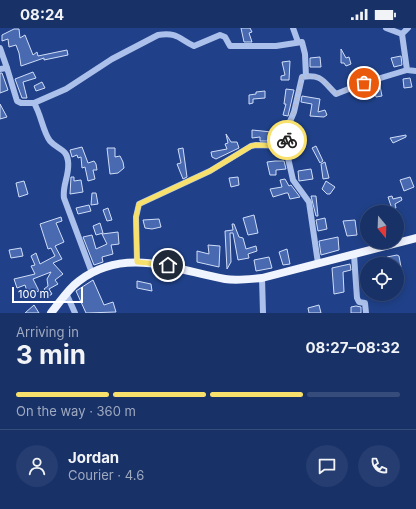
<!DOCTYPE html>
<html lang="en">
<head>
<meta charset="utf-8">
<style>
  :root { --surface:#183167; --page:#253d70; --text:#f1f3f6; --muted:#9fa9c0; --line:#364c7b; --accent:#f8e06c }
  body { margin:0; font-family:Inter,sans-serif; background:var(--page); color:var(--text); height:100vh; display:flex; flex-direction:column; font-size:15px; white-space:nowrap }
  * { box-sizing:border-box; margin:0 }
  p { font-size:13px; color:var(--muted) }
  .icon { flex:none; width:22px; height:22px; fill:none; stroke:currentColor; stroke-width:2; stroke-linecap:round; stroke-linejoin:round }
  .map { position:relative; height:285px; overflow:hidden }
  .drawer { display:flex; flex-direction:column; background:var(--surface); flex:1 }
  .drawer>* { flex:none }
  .needle { width:26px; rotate:161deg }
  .fabs { position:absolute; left:360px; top:177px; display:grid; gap:8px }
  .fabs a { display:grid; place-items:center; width:44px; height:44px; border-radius:50%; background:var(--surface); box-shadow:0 2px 10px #0003,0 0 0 1px var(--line); font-size:20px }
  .scale { position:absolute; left:12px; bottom:10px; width:71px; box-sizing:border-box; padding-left:4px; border:2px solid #fff; border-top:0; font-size:11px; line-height:14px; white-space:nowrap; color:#fff; -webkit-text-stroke:3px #204189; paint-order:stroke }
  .pin { position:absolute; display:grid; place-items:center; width:34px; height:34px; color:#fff; margin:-17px; border:2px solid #fff; border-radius:50%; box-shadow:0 1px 4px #0007 }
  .courier { position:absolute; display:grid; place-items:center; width:40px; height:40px; margin:-20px; border:3px solid #f8e06c; border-radius:50%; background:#fff; color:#222; box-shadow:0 1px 5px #0007 }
  .headline em { font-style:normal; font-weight:700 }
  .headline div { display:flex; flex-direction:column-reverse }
  .headline { display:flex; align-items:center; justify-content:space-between; height:68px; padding:0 16px }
  h1 { font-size:26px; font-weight:700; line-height:30px }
  .bar { display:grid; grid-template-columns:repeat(4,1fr); gap:6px 4px; align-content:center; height:48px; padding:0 16px }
  .bar i { height:5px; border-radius:3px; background:var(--line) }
  .bar .selected { background:var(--accent) }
  .bar p { grid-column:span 4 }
  .line { display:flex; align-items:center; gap:10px; padding:0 16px; border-top:1px solid var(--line) }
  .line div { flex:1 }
  .round { display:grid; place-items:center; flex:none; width:42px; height:42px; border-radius:21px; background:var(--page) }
  .status { display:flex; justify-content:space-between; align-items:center; height:28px; padding:0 20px; background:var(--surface); direction:ltr }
  .status svg { height:11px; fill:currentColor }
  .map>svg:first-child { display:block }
</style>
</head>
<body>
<div class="status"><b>08:24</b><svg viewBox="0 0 49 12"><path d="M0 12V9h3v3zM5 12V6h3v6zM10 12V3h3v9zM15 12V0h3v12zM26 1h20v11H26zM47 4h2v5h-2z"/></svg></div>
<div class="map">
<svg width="416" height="285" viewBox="0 0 416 285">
  <rect width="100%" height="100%" fill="#204189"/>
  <g fill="#496ab1" stroke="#d0ddf8">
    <polygon points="241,0 250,0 252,4 249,5 252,14 244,14"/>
    <polygon points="14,1 19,1 20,10 25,7 33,27 37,24 38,28 67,22 68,27 44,32 44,30 21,38 19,25 16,17 9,19 8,11 2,13 2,7"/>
    <polygon points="341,21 346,30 349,29 351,36 346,38 344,35 341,35"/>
    <polygon points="401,28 402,37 394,39 391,30"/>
    <polygon points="320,29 321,39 310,39 310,30"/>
    <polygon points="290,33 289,52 281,52 281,48 285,47 282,34"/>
    <polygon points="33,44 36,50 23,54 27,70 22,70 15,51"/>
    <polygon points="0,45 2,45 8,62 0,65"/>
    <polygon points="357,47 359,52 350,56 349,50"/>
    <polygon points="410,50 412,59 404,60 403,51"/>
    <polygon points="42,54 45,60 36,63 34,58"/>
    <polygon points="380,58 382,68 376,69 374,60"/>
    <polygon points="286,61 294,62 288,88 283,87 286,76 284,76"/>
    <polygon points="265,63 265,70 253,71 253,75 249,76 249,67 256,66 256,64"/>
    <polygon points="302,68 320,71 318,84 325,82 327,87 324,89 310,88 312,76 301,74"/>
    <polygon points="0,76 7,89 0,91"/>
    <polygon points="252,102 282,105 282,113 260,113 260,109 252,110"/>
    <polygon points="226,106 231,114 237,114 239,120 216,131 212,129 211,124 227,121 225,116 228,115"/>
    <polygon points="406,107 406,109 393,115 390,110"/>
    <polygon points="316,118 323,133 320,135 312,120"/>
    <polygon points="82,119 88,135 94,133 96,136 97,142 93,142 95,151 88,153 85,139 82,140 81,129 78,130 77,127 72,129 70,122"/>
    <polygon points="107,120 115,120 115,129 120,128 123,134 124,140 118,145 110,146"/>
    <polygon points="183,120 187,149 183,151 177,136 181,135 178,121"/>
    <polygon points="275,133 284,133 286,141 276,142 276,147 270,147 267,134"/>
    <polygon points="325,134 329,150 323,151 321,136"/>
    <polygon points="311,141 313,151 299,153 298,143"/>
    <polygon points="71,149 74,149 74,153 81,152 83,164 70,166"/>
    <polygon points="238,149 239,157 231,159 229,150"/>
    <polygon points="410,149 414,159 404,163 400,152"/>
    <polygon points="285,151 289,158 291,157 300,169 290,171 288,165 286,165 273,169 270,161 282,159 280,152"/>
    <polygon points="24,153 28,166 19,169 16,155"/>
    <polygon points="326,153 335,159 330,166 327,166 322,161"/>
    <polygon points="92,165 96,165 98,176 91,177"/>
    <polygon points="311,168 316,168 318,188 316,188"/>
    <polygon points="392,168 393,171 401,169 402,172 395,176 396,180 392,181 388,169"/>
    <polygon points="89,177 91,183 78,186 76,180"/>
    <polygon points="108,180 112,192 107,193 103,182"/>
    <polygon points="254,187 258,205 248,207 243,190"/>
    <polygon points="61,189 62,193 56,195 64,214 55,218 62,231 53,235 63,246 55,252 58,256 49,261 52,266 49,268 44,261 48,258 47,251 51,244 33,251 39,263 28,266 25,257 17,260 14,251 35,246 31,238 35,237 31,228 36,225 40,236 55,228 51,220 48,221 40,196"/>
    <polygon points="325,190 327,201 318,203 316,192"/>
    <polygon points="159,191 161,199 152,201 145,200 143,192"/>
    <polygon points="355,192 357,207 347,208 343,193"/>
    <polygon points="100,195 103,205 96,207 93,198"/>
    <polygon points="232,196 234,196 239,209 243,210 246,221 256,218 257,223 248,226 249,230 238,232 233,205 230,205 231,234 227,241 225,203 233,202"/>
    <polygon points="118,204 119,216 111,217 113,226 102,229 103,234 94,237 83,209 92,207 96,221 107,216 102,206"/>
    <polygon points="338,209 339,222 321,227 319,213"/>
    <polygon points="208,217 220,218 219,239 197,234 197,223 209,226"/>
    <polygon points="21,220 23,228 11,230 9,222"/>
    <polygon points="287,221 290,236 283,237 279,224"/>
    <polygon points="397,227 399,228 401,239 397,241 397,236 387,236 387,229"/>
    <polygon points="269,229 272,240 256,243 254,232"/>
    <polygon points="350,236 351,242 343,244 344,264 334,266 332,240"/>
    <polygon points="93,252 104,277 113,274 116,284 86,285 76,263"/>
    <polygon points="137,253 151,256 152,263 137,260"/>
    <polygon points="34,277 39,285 25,285"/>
    <polygon points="319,277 321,285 309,285 308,280"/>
    <polygon points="356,278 361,279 361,285 351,285 351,279"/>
  </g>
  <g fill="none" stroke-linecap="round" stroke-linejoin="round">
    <g stroke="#abc0eb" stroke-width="6">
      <polyline points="293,0 298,14"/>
      <polyline points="386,0 402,6"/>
      <polyline points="408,0 402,6 407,42 416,43"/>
      <polyline points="0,20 7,40"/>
      <path d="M0,41L7,40L17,73L21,75H34C41,86 43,104 50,113C57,121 67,121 68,133C70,147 62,157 64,170L92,245"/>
      <path d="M34,75L66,61L112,31L158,7C178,4 179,11 194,18L220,7L225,9L230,18H276L302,14L305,26L306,48"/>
      <polyline points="354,227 357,270 359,274 365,275 366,285"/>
      <polyline points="137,234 136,189 139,176 210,143 251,118 256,117 287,118"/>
      <path d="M318,235L309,174L293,152L288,130L286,103L294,84L302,49C322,45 324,55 336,66L364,55L407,42"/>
      <polyline points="262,250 263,285"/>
      <polyline points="66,265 75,285"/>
    </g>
    <path stroke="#f0f4fe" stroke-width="8" d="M51,285C60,274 68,261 79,253C125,218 176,242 225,251C237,253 250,251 262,250L416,210"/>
  </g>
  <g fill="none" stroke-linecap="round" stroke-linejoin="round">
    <path stroke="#b1bcd6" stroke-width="4" stroke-dasharray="0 7.2" d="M287,112L286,103L294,84L302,49C322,45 324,55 336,66L364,55"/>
    <polyline stroke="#f8e06c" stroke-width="5" points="168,237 137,234 136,189 139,176 210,143 251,118 256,117 287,118 287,112"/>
  </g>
</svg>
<div class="fabs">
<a><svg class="needle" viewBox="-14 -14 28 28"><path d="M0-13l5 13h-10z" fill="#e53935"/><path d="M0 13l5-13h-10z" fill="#9fa9c0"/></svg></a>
<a><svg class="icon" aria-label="locate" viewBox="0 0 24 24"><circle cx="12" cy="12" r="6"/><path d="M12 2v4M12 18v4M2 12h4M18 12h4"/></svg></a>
</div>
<div class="scale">100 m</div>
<div class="pin" style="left:364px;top:55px;background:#ea580c"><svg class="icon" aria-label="bag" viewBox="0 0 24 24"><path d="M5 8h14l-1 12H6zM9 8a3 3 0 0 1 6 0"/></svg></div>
<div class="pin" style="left:168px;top:237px;background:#1f2937"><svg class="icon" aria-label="home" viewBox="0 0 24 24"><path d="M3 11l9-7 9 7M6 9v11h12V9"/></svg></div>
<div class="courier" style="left:287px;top:112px"><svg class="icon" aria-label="bike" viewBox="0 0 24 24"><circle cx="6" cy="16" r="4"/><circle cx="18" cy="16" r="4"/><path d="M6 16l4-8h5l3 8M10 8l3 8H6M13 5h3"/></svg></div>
</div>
<section class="drawer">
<div class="headline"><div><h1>3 min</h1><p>Arriving in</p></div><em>08:27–08:32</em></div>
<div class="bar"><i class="selected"></i><i class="selected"></i><i class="selected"></i><i></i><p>On the way · 360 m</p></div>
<div class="line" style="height:72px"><a class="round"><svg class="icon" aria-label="person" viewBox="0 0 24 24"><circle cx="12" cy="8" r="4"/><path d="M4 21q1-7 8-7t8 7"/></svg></a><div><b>Jordan</b><p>Courier · 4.6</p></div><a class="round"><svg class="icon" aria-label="chat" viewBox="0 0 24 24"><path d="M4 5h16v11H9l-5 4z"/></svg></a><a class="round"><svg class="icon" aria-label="phone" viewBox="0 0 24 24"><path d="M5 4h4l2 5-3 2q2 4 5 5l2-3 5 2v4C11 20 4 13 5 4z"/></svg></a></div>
</section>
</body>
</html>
